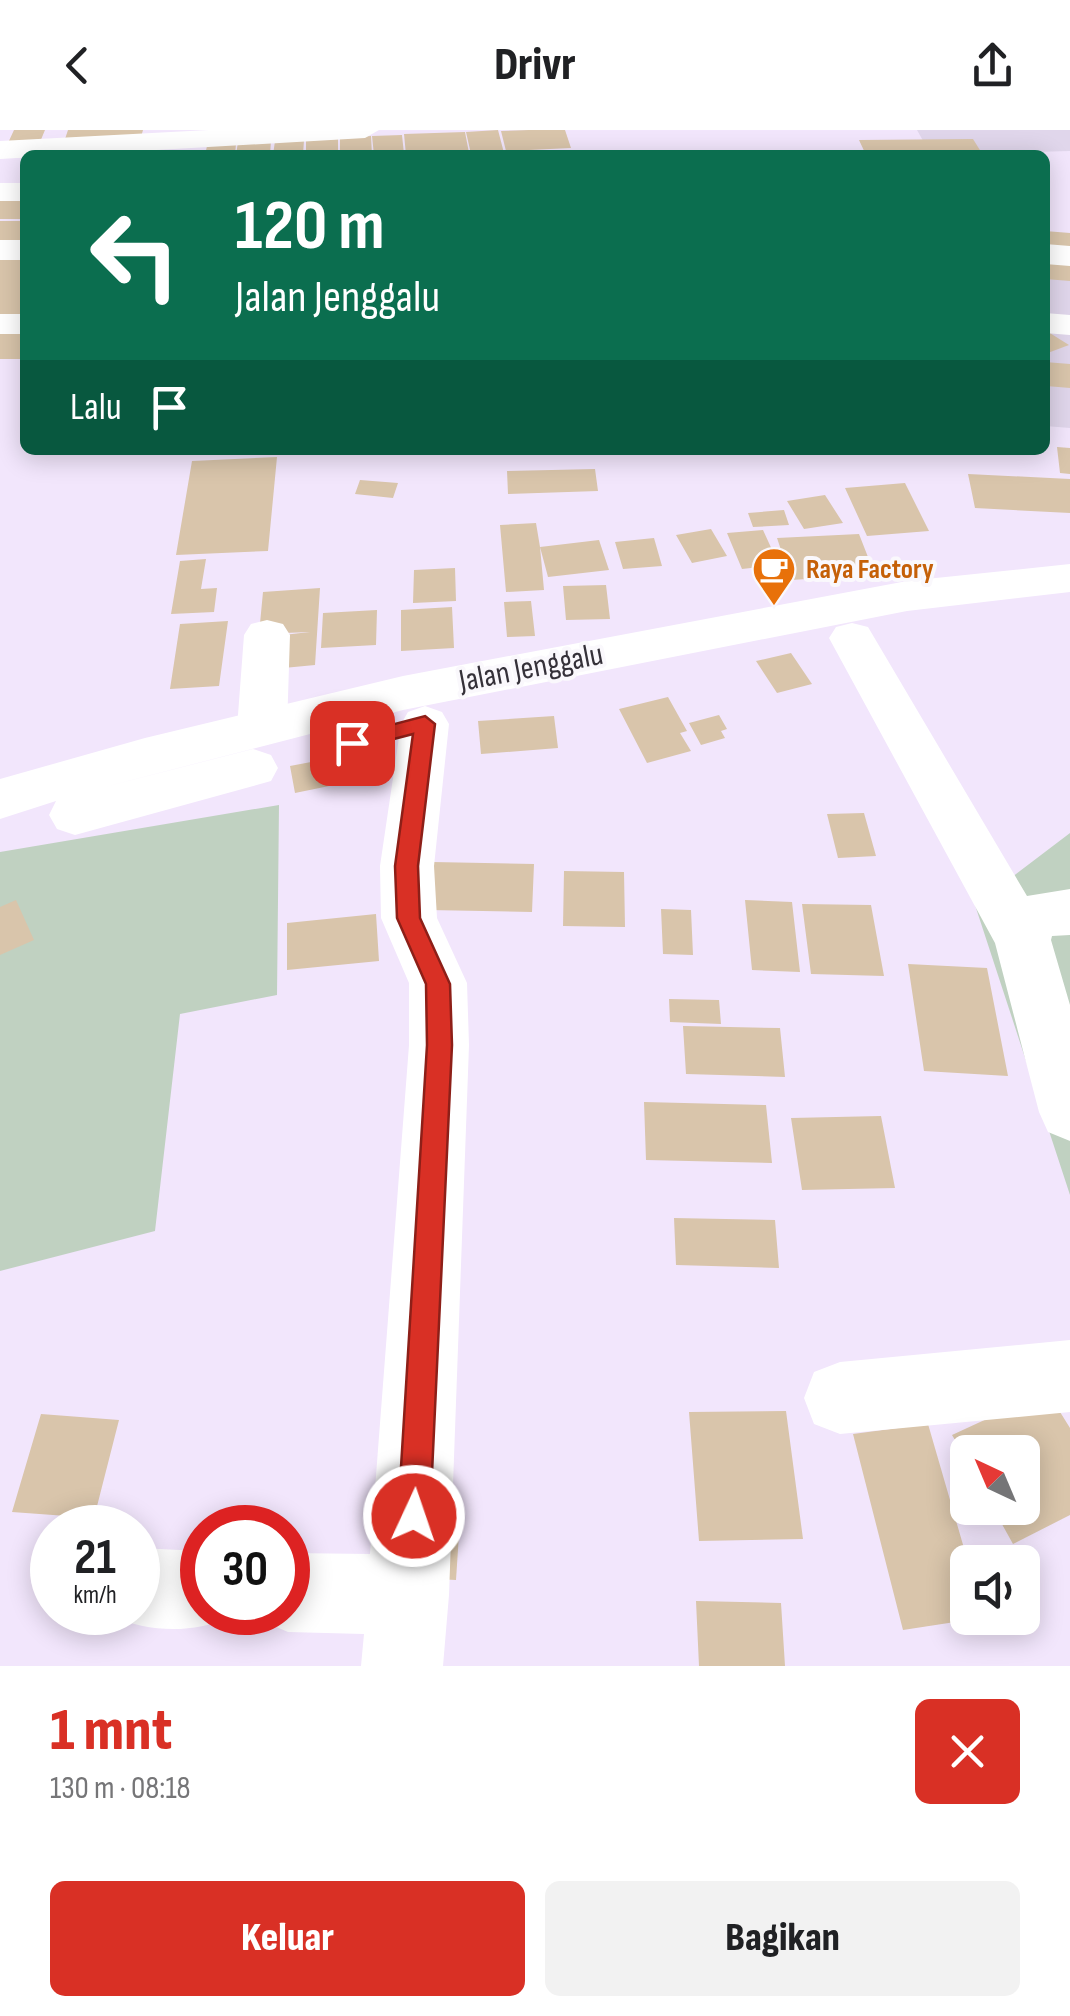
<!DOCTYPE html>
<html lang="id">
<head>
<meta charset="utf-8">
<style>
  :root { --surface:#fff; --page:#f2f2f2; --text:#202124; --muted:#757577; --accent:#d93025 }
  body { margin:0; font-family:"Sofia Sans Condensed",sans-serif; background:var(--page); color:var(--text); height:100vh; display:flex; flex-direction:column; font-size:38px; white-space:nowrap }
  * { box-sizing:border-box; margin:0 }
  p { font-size:32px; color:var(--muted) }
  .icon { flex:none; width:55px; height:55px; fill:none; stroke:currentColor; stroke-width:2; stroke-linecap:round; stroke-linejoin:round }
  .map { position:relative; height:1536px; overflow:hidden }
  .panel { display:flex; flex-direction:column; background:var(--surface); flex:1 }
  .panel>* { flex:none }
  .top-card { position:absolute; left:20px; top:20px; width:1030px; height:305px; border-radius:15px; box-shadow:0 5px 25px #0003; background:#0b6e4f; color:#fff; overflow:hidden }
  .needle { width:65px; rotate:316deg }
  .tools { position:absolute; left:950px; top:1305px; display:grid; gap:20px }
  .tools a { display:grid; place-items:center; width:90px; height:90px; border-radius:15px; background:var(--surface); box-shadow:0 5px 25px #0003; font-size:50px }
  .speed { position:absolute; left:30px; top:1375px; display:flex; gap:20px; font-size:50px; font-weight:700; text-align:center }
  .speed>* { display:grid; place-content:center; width:130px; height:130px; border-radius:50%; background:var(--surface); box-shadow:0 5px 25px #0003; line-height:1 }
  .speed small { font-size:25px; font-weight:400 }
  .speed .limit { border:15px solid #d22; background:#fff; color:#111 }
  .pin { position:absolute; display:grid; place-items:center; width:85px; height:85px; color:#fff; margin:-42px; border-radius:20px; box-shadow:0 5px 15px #0006 }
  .me { position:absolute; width:110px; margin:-55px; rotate:3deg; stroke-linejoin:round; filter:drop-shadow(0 0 8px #0008) }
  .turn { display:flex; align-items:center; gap:35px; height:210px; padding:0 50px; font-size:45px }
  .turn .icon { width:130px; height:130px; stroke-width:2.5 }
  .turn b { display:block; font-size:70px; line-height:85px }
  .then { display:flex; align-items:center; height:95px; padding:0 50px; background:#0003; gap:20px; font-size:38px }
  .round { display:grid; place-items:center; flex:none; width:105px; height:105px; border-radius:15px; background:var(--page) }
  .head { display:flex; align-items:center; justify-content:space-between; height:170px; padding:0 50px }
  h1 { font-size:60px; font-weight:800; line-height:75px; color:var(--accent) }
  .primary-button { display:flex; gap:20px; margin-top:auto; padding:20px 50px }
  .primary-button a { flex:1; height:115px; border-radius:15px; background:var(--accent); color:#fff; font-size:40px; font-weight:800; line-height:115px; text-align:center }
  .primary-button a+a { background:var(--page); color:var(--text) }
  header { display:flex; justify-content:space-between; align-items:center; height:130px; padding:0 50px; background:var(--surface); font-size:45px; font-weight:800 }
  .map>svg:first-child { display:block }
  .education { fill:#e0d6eb }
  .green { fill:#c0d1c1 }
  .building { fill:#d9c5ab }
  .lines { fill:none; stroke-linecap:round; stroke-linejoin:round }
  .minor { fill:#fff; fill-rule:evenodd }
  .major { fill:#fff; fill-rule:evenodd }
  .route { fill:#d93025; stroke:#8d1f18; stroke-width:2.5 }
  .labels { text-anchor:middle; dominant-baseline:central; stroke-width:8; stroke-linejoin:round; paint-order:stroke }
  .far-food-label { font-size:28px; font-weight:bold; fill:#c56008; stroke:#faf8fc; text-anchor:start }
  .street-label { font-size:32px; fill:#353139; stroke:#faf8fc }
</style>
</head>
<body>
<header><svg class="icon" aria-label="back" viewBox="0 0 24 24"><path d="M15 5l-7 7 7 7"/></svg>Drivr<svg class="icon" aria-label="share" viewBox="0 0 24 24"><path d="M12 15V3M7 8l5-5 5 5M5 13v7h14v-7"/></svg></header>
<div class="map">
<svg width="1070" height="1536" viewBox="0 0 1070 1536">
  <rect width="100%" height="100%" fill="#f2e6fc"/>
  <path class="education" d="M917,0H1070V21L931,25Z
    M1045,104L1070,106V298L1045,296Z"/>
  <path class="green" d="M279,675L277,865L180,884L155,1101L0,1141V722Z
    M1070,703V1065L975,775Z"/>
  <path class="building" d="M14,0H45L40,12L8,13Z
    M68,0H143L141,7L65,9Z
    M498,0L504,23L471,24L466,2Z
    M529,0H565L571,18L506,21L501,1Z
    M465,2L469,23L406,25L404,4Z
    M402,5L404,24L374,25L372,6Z
    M371,6L372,25H340V8Z
    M338,9V25H306V10Z
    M973,9L983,25H866L859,10Z
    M304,10L303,25H273L275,11Z
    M271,11L270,25H236L238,12Z
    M236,14L235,25H205L207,16Z
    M0,68H25V89H0Z
    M0,91H25V114L0,113Z
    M1045,101L1070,103V122L1045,120Z
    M1045,126L1070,128V151L1045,149Z
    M0,129H25V184H0Z
    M0,197H25V229H0Z
    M1045,200L1069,215L1045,224Z
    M1045,232L1070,234V258L1046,256Z
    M1057,317L1070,318V344L1060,343Z
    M277,327L268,421L176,425L192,331Z
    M595,339L598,361L508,364L507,341Z
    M968,344L1070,349V383L975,378Z
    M360,350L398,353L393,368L355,364Z
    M905,353L929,401L867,406L845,358Z
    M825,365L843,393L804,399L787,371Z
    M784,380L789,395L753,397L748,383Z
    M536,393L540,417L599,410L609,440L548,447L540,417L544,460L506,462L500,395Z
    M711,399L727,426L692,433L676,405Z
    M763,400L779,435L742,439L727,403Z
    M859,404L875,445L791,450L777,408Z
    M654,408L662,436L623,439L615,412Z
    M206,429L201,459L217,458L214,482L171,484L180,431Z
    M455,438L456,471L413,473L414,440Z
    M606,455L610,489L566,490L563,456Z
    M320,458L315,535L273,539L274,506L310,502L259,504L263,462Z
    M531,471L535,506L507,507L504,472Z
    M452,477L454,518L401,521V480Z
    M377,480L376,515L321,518L323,483Z
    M228,491L219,556L170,559L180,494Z
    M791,523L812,554L777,563L756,531Z
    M668,567L687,601L680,603L691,621L647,633L619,579Z
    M719,585L727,599L721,601L725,608L701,615L689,593Z
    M554,586L558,618L481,624L478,591Z
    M332,628L339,654L295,663L290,636Z
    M864,683L876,726L838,728L827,684Z
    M433,732L534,734L532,782L428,780Z
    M564,741L624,742L625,797L563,796Z
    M16,770L34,810L0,825V777Z
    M745,770L792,772L800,842L752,840Z
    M802,774L871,775L884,846L811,844Z
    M661,779L691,780L693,825L663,824Z
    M376,784L379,831L287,840V793Z
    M908,834L987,838L1008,946L924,941Z
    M669,869L719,870L721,894L670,892Z
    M683,896L780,898L785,947L686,944Z
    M644,972L766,975L772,1033L646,1030Z
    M881,986L895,1058L802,1060L791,988Z
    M674,1088L775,1090L779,1138L676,1135Z
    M1047,1261L1070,1298V1385L1013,1414L993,1378H1022V1322H968V1332L952,1305Z
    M786,1281L803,1409L699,1411L689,1282Z
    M41,1284L119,1290L94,1388L12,1382Z
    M928,1294L968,1432V1490L903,1500L853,1304Z
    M422,1388L460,1389L456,1450L416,1448Z
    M696,1471L781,1473L785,1536H699Z"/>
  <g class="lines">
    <path class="minor" d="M209,0H379L365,8L0,29V11Z
      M0,53H25V71H0Z
      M0,110H25V130H0Z
      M1045,114L1070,116V136L1045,134Z
      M1045,183L1070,185V205L1045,203Z
      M0,184H25V204H0Z
      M267,490L283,494L290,505L287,598L279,611L262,616L245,611L237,598L244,505L251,494Z
      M852,493L868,497L1027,766L1070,759V805L1052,806L1051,810L1070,875V1011L1048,1002L1039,982L995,813L829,508L836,497Z
      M425,576L442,582L449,594L434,736L437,788L467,853L469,915L449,1465L443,1536H361L364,1504L288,1502L260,1490L257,1482H288V1423L370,1424L409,915V853L381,788L380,736L401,594L408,582Z
      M1070,1210V1282L840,1304L814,1294L804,1268L814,1242L840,1232Z
      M138,1418L202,1421V1482H232L230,1488C190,1504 149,1502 110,1486L109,1482H138Z"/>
    <path class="major" d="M1070,434V462L907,481L403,580L89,661L253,619L271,625L278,638L271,651L75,705L57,699L49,685L56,671L0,689V649L145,608L403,546L907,451Z"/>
  </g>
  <path class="route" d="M425,586L435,594L418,736L420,788L450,854L452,915L430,1386L425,1397L414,1402L403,1397L398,1386L427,915L426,854L397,788L395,736L413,604L352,620L341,613L345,607Z"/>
  <defs>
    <g id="cafe-pin" transform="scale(2.25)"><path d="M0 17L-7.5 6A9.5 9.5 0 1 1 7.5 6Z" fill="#e8710a" stroke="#faf8fc"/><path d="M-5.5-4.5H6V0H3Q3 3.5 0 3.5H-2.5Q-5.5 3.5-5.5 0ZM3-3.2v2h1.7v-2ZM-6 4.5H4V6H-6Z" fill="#fff"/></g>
  </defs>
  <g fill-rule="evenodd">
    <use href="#cafe-pin" x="774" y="439"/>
  </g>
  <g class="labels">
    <g class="far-food-label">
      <text x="806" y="439">Raya Factory</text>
    </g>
    <g class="street-label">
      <text transform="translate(531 538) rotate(-11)">Jalan Jenggalu</text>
    </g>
  </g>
</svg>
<div class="tools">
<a><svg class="needle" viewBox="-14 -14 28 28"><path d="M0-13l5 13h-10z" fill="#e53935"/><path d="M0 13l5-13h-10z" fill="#757577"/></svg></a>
<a><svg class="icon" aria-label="sound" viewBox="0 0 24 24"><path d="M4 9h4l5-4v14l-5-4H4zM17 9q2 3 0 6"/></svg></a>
</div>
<div class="speed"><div>21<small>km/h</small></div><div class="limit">30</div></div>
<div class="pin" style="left:352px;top:613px;background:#d93025"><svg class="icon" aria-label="arrive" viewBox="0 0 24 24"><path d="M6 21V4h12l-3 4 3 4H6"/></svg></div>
<svg class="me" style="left:414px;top:1386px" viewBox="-20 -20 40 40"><circle r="17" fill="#d93025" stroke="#fff" stroke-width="3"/><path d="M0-11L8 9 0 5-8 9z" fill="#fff"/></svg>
<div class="top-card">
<div class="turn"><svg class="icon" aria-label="left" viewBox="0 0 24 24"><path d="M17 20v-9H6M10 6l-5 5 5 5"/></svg><div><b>120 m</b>Jalan Jenggalu</div></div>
<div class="then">Lalu<svg class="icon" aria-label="arrive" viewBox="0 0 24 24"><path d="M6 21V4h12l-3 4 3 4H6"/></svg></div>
</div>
</div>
<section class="panel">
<div class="head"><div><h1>1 mnt</h1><p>130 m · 08:18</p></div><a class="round" style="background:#d93025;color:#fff"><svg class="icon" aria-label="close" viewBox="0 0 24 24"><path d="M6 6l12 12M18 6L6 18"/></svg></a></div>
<div class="primary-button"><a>Keluar</a><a>Bagikan</a></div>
</section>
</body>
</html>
